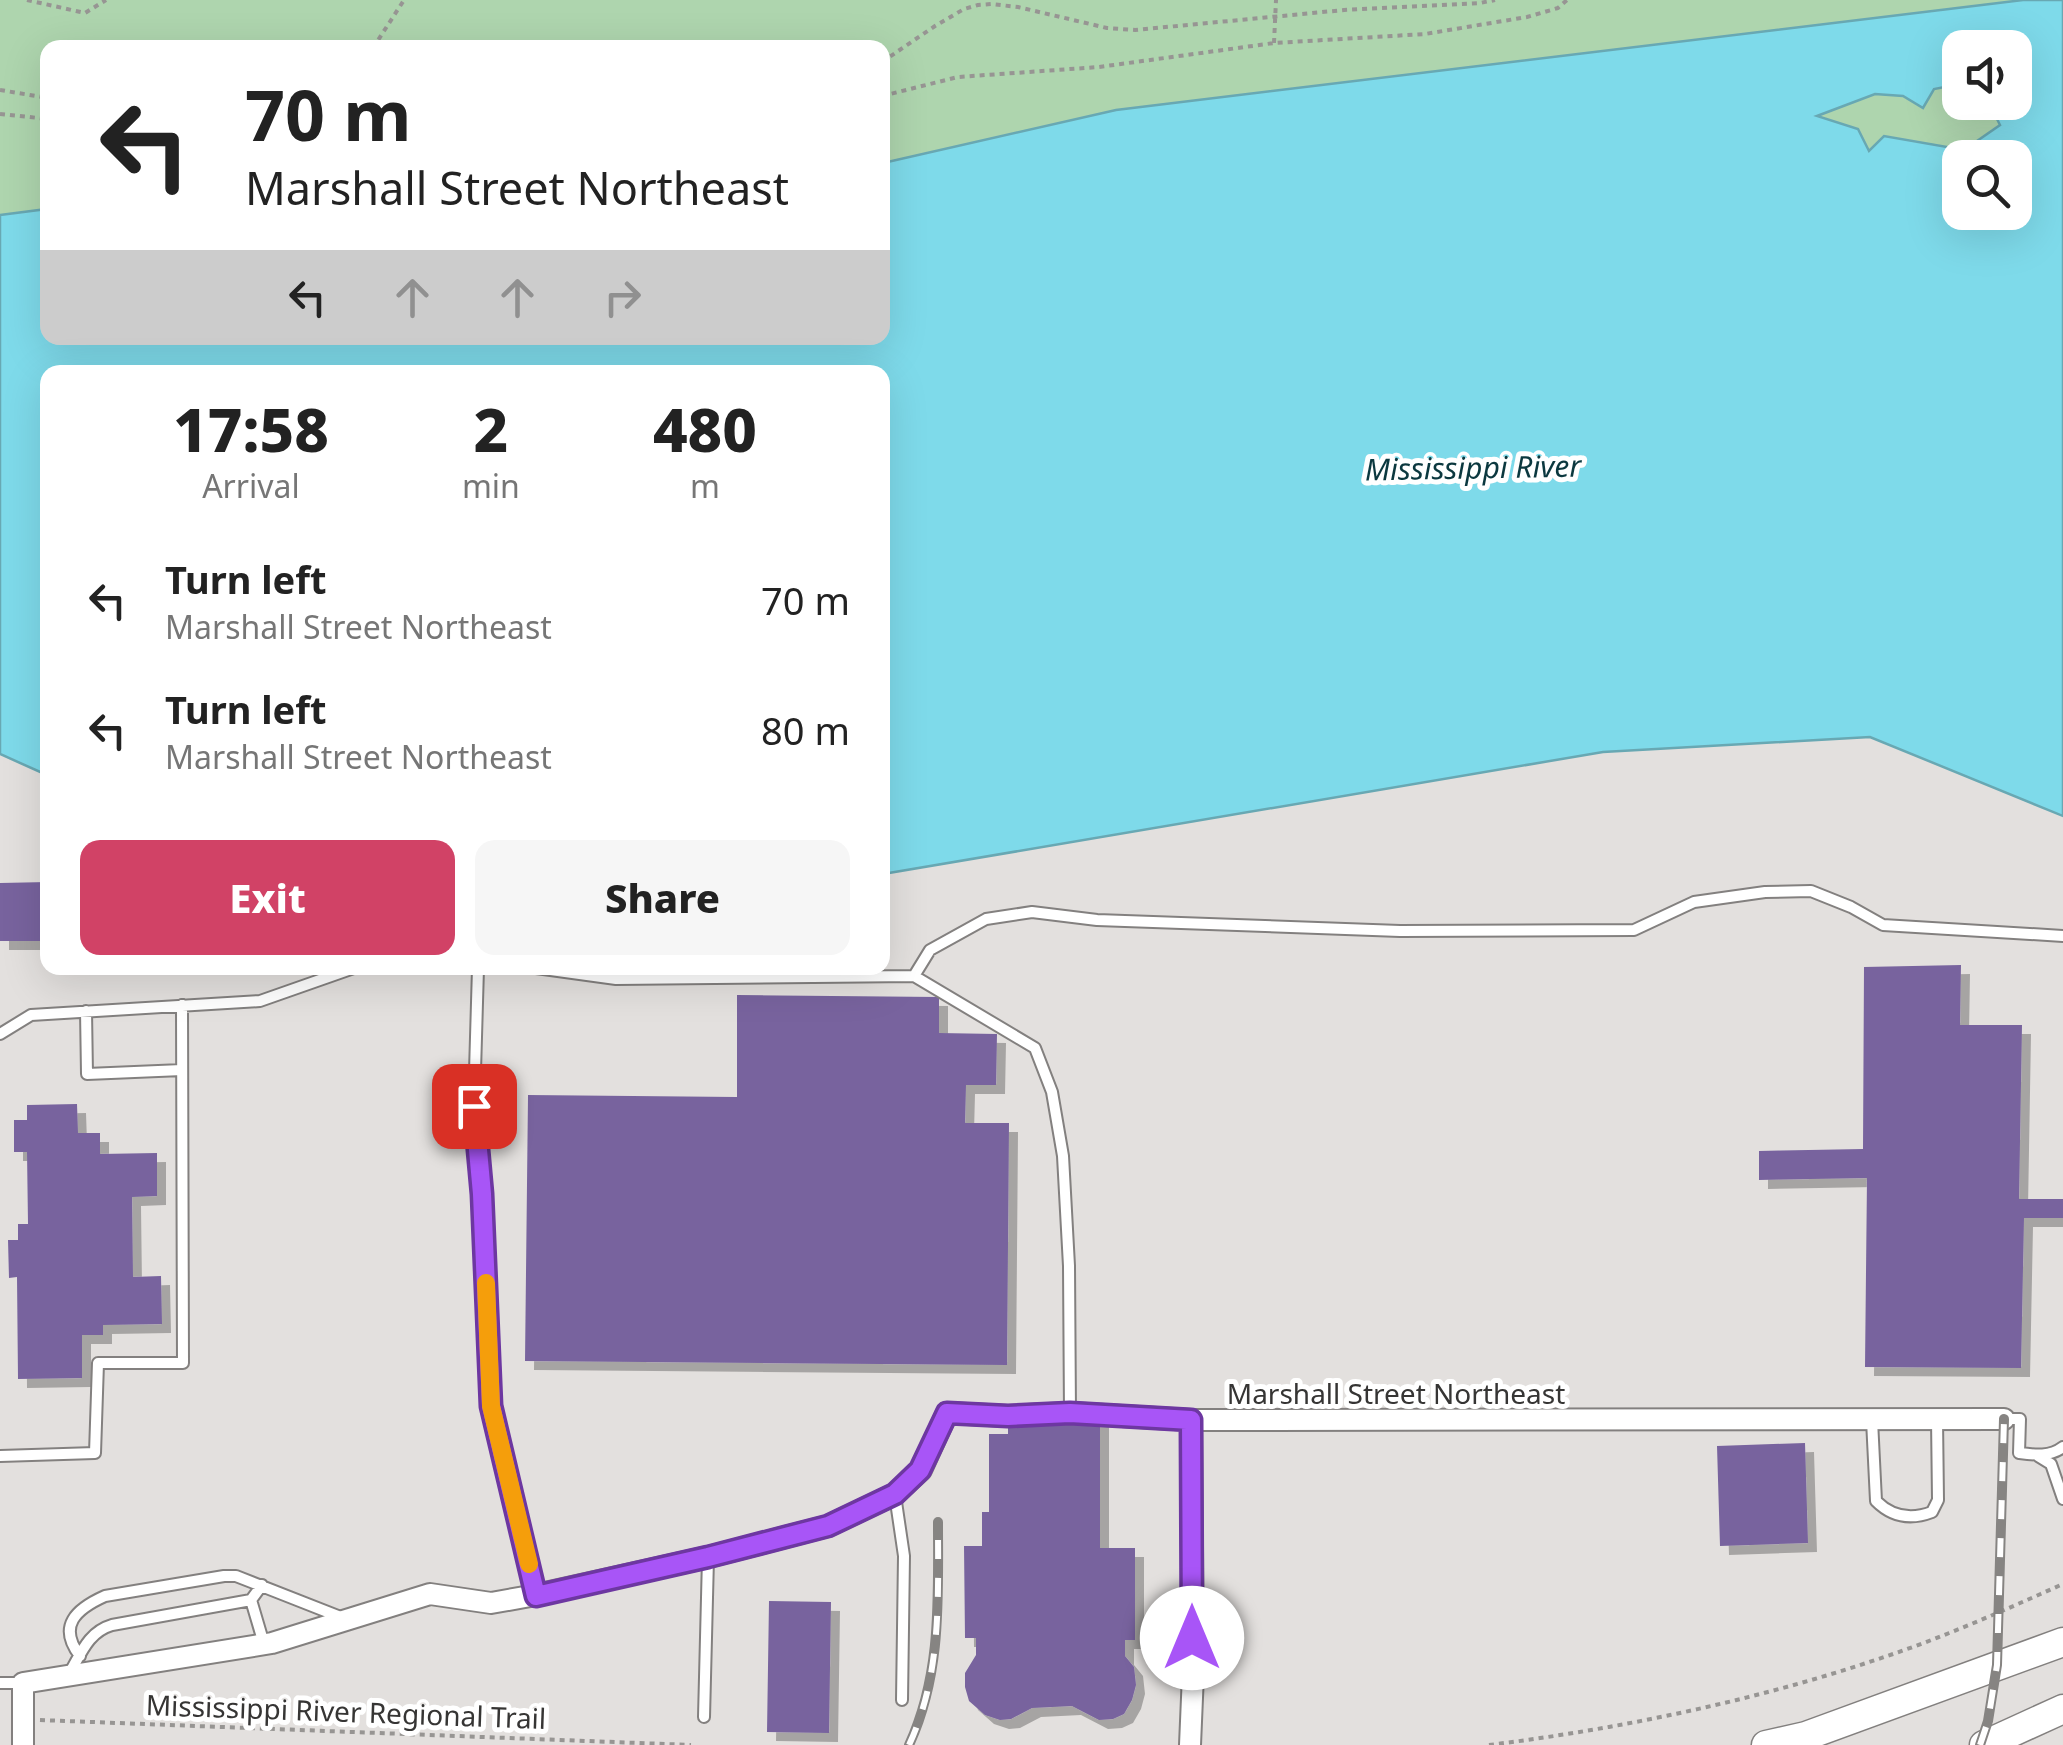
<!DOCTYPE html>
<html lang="en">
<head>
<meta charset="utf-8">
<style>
  :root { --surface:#fff; --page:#f6f6f6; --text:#222; --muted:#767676; --accent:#d14266 }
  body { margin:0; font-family:"Noto Sans",sans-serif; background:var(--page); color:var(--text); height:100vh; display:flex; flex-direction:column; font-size:38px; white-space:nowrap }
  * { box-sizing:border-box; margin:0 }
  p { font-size:32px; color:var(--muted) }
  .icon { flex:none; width:55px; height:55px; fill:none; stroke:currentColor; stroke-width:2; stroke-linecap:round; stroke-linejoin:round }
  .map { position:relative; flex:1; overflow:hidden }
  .sheet { position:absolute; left:40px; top:365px; width:850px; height:610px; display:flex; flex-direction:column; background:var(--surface); border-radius:20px; box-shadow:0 10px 40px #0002 }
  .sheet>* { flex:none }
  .guide { position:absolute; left:40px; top:40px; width:850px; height:305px; border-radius:20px; box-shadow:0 10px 40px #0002; background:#fff; color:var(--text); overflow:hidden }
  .controls { position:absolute; left:1942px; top:30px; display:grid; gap:20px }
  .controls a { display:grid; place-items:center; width:90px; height:90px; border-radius:20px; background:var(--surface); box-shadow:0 10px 40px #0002; font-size:50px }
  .pin { position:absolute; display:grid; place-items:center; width:85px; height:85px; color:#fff; margin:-42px; border-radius:20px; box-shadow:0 5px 15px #0006 }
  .me { position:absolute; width:110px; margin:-55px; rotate:0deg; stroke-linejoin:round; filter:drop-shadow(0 0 8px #0008) }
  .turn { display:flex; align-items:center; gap:35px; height:210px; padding:0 40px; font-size:45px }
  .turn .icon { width:130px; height:130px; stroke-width:2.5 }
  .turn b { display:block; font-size:70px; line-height:85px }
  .lanes { display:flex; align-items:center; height:95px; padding:0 40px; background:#0003; justify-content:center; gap:50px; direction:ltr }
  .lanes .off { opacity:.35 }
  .eta { display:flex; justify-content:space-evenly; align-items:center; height:170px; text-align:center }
  .eta b { font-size:60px; font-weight:800; line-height:70px }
  .button { display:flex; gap:20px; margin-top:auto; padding:20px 40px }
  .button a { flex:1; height:115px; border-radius:20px; background:var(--accent); color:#fff; font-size:40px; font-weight:800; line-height:115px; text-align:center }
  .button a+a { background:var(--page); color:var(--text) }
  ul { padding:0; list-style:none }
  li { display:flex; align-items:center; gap:30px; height:130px; padding:0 40px }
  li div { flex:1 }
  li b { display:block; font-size:38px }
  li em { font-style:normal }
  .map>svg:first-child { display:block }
  .green { fill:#aed5ae }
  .water { fill:#7edaea; stroke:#68a8b3; stroke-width:2.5; fill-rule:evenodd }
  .building { fill:#78649e; filter:url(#shadow) }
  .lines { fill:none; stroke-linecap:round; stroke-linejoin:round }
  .lane-casing { stroke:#83807f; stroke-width:14 }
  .street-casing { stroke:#83807f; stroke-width:24 }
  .secondary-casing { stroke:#83807f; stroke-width:31 }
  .path { stroke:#979593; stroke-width:4; stroke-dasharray:5 5; stroke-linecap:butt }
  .lane { stroke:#fff; stroke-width:10 }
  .street { stroke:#fff; stroke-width:20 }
  .secondary { stroke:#fff; stroke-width:28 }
  .rail-casing { stroke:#868482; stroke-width:10 }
  .rail { stroke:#fff; stroke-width:6; stroke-dasharray:19; stroke-linecap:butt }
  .route-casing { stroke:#6d37a1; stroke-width:25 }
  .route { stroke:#a855f7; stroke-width:18 }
  .slow { stroke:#f59e0b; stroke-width:18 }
  .labels { text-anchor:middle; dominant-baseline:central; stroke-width:10; stroke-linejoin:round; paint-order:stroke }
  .street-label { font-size:28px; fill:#363534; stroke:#fff }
  .water-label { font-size:30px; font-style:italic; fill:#0b383f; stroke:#fff }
</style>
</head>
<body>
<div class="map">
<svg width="2063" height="1745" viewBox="0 0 2063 1745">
  <defs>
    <filter id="shadow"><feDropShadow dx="9" dy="9" stdDeviation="0" flood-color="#0004"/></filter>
  </defs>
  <rect width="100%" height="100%" fill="#e3e0de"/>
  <path class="green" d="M0,0H2023L1116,110L883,163L882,48H48L47,209L0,215Z
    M1960,84V102C1988,103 1987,98 2000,125L1964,150L1884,136L1869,152L1815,116L1875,94L1903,96Z"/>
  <path class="water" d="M2023,0H2063V816L1870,737L1603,752L883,874L882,372H48L47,775L0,754V215L47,209L48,338H882L883,163L1116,110ZM1960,48H2015V102L1987,103L1990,105L2000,125L1964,150L1884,136L1869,151L1858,129L1817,116L1875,94L1903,96L1923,108L1934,89L1960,84ZM1960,158H2015V212H1960Z"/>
  <path class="building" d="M48,882V941H0V883Z
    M1961,965L1960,1025H2022L2019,1199H2063V1218H2024L2021,1368L1865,1367L1867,1178L1759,1180V1151L1863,1149L1864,967Z
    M737,995L939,997V1033L997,1034L996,1085H966L965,1123H1009L1007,1365L525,1361L528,1095L737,1097Z
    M77,1104L78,1133H100V1154L157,1153V1196L132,1197L133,1277L161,1276L162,1324L103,1325V1335H82V1378L18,1379L17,1277L9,1278L8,1240H18V1224H28L27,1152H14V1120H27V1105Z
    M1008,1416H1100V1548H1135V1640H1125V1656L1134,1667L1136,1685L1132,1700L1124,1714L1113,1719L1099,1720L1072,1706L1032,1708L1011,1719L1000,1720L985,1715L969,1701L965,1687V1673L976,1655V1638H965L964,1546H982V1512H989V1434H1008Z
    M1805,1443L1808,1543L1720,1546L1717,1446Z
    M769,1601L831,1602L829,1733L767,1732Z"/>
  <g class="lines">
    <g class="lane-casing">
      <path id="lane" d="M478,968L474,1106L482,1194L491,1406L536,1595
        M536,968L616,979L914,976L1035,1048L1052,1092L1063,1156L1069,1266L1070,1413
        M914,976L930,950L986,919L1032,912L1097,920L1400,931L1634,930L1694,902L1765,892L1811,891L1851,907L1883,925L2063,936
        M86,1011L87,1074L182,1070
        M0,1034L31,1015L260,1001L354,968H363
        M2005,1419H2020L2019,1453C2035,1455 2050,1457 2063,1447
        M1872,1420L1876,1501C1892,1517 1911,1520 1932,1512L1938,1500L1937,1419
        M0,1456L95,1453L98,1363H183L182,1005
        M2038,1456L2051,1464L2063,1499
        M895,1495L904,1556L902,1700
        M251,1600L264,1644
        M80,1656C57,1626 76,1609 105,1596L224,1576H236L343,1618
        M69,1674C81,1654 88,1632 112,1625L251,1600L262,1585
        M0,1683H22
        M704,1717L708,1558"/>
    </g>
    <g class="street-casing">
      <path id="street" d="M23,1745V1683L272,1643L430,1594L491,1603L536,1595L708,1557L828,1526L895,1494L921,1470L947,1413L1008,1416L1070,1413L1191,1420L2004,1419
        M1190,1745L1193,1674L1191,1420"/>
    </g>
    <g class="secondary-casing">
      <path id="secondary" d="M1766,1745L1806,1736L2063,1642
        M1984,1745L2063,1709"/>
    </g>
    <path class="path" d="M27,0L85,13L106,0
      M1274,43L1276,0
      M373,48L404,0
      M882,62L935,26L964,9L978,5L991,4L1018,7L1107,28L1135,30L1344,10L1480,3L1495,0
      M0,90L48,98
      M882,96L958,77L1099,67L1274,43L1425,34L1527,17L1558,8L1567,0
      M0,114L48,119
      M40,1720L691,1745
      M1489,1745C1626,1728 1763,1699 1893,1654C1951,1634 2007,1609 2063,1584"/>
    <use href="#lane" class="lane"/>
    <use href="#street" class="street"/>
    <use href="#secondary" class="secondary"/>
    <g class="rail-casing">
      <path id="rail" d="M909,1745C942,1674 938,1598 938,1522
        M1980,1745L1988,1721L1997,1665L2004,1419"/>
    </g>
    <use href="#rail" class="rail"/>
  </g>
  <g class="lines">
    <g class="route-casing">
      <path id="route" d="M474,1106L482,1194L491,1406L536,1596L708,1557L828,1526L895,1494L920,1470L947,1413L1008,1416L1070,1413L1191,1420L1192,1638"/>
    </g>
    <use href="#route" class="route"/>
    <path class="slow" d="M486,1283L491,1406L529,1564"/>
  </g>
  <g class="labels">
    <g class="street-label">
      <text x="1396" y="1393">Marshall Street Northeast</text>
      <text transform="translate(346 1711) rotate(2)">Mississippi River Regional Trail</text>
    </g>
    <g class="water-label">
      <text transform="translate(1473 467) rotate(-1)">Mississippi River</text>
    </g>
  </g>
</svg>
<div class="controls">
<a><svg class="icon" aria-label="sound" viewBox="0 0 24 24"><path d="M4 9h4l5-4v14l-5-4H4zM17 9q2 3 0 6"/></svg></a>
<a><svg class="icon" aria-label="search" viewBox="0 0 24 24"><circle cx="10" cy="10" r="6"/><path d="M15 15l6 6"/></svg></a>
</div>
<div class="pin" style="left:474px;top:1106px;background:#d93025"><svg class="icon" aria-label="arrive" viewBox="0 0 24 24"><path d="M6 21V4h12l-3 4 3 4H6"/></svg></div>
<svg class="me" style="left:1192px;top:1638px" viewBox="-20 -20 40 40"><circle r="19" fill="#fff"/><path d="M0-13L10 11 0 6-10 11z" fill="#a855f7"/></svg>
<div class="guide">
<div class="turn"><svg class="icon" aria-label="left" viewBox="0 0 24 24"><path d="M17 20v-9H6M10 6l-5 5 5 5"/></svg><div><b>70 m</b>Marshall Street Northeast</div></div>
<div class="lanes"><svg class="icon" aria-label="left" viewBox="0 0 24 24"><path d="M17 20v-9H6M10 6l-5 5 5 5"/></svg><svg class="icon off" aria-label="ahead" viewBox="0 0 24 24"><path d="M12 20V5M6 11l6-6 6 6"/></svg><svg class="icon off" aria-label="ahead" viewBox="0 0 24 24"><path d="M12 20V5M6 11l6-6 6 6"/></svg><svg class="icon off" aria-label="right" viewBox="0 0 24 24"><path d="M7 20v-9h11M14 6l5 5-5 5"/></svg></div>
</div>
<section class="sheet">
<div class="eta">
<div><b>17:58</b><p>Arrival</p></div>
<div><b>2</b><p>min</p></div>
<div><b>480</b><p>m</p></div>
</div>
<ul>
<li><svg class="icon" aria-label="left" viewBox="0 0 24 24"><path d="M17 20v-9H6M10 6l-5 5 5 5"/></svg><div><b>Turn left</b><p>Marshall Street Northeast</p></div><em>70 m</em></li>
<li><svg class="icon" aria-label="left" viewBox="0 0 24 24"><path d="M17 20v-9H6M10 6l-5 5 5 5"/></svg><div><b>Turn left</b><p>Marshall Street Northeast</p></div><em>80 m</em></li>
</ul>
<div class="button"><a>Exit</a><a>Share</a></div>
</section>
</div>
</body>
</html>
